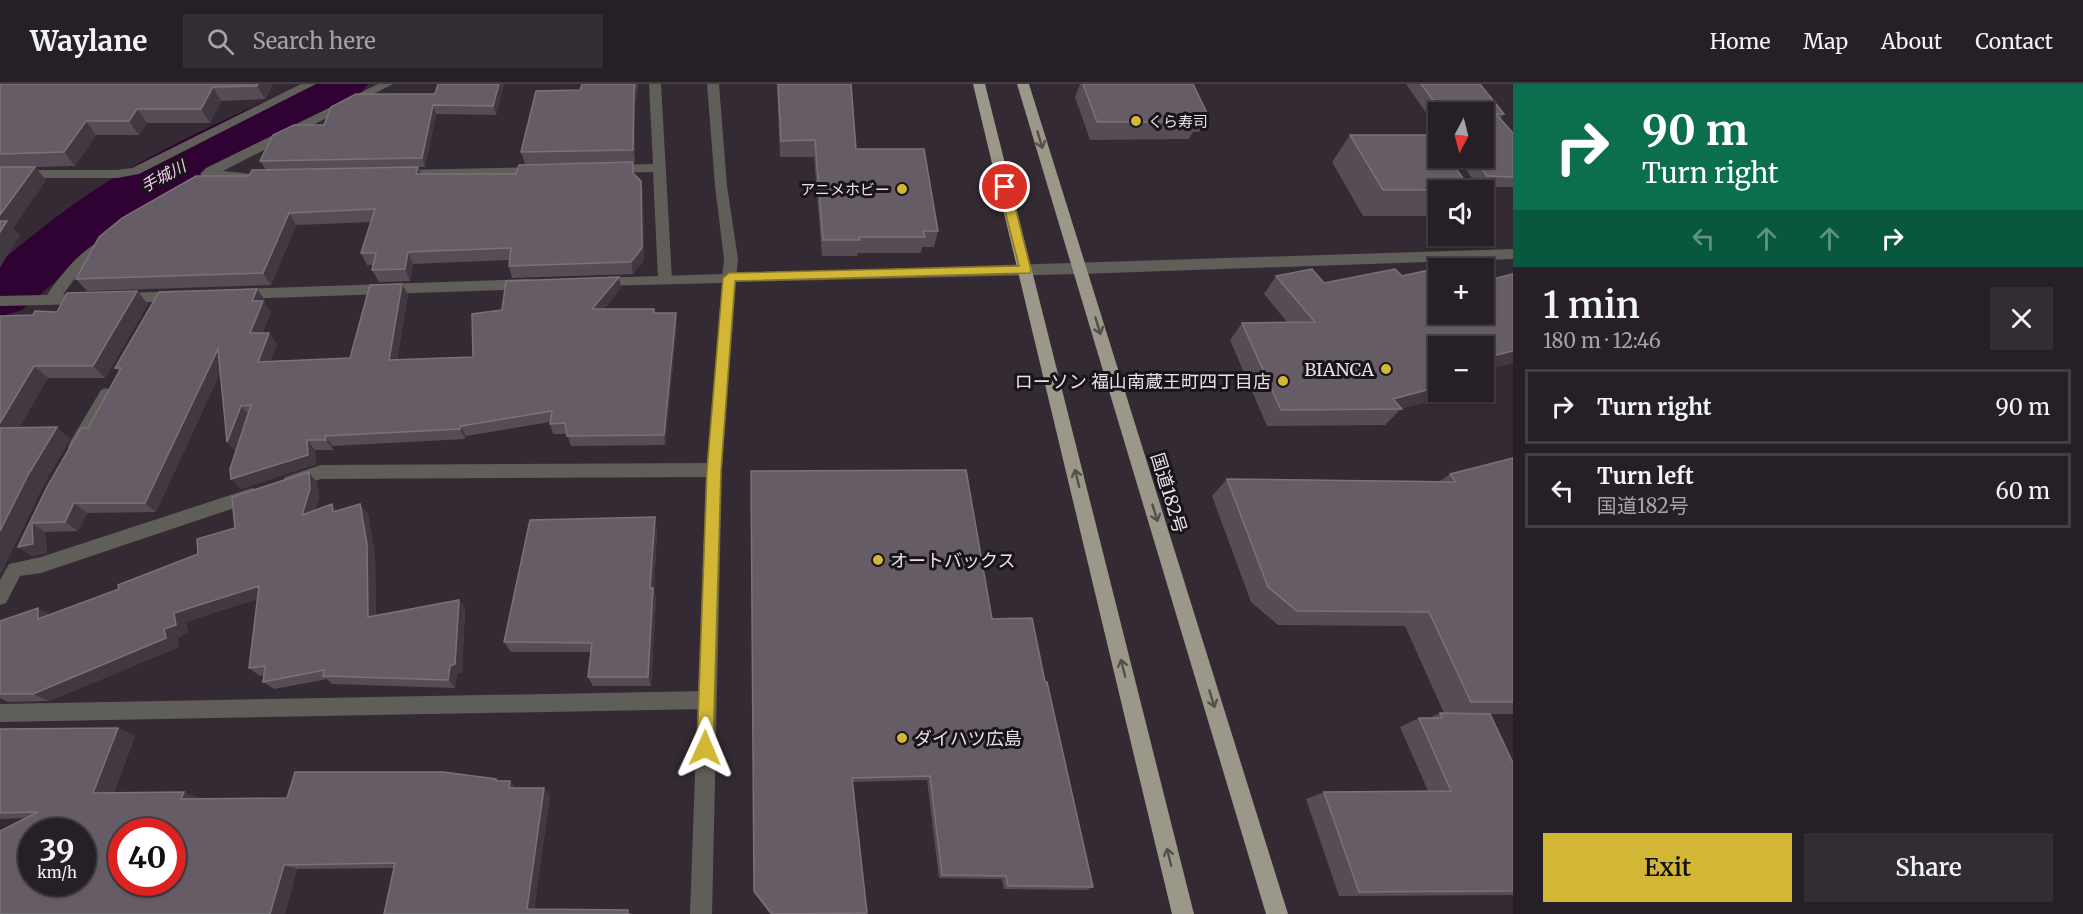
<!DOCTYPE html>
<html lang="en">
<head>
<meta charset="utf-8">
<style>
  :root { --surface:#262026; --page:#322d32; --text:#f1f3f6; --muted:#a4a3a7; --line:#423e43; --accent:#d2b736 }
  body { margin:0; font-family:Merriweather,"Noto Sans JP",serif; background:var(--page); color:var(--text); height:100vh; display:flex; flex-direction:column; font-size:22px; white-space:nowrap }
  * { box-sizing:border-box; margin:0 }
  p { font-size:20px; color:var(--muted) }
  .icon { flex:none; width:33px; height:33px; fill:none; stroke:currentColor; stroke-width:2; stroke-linecap:round; stroke-linejoin:round }
  .map { position:relative; flex:1; overflow:hidden }
  .panel { display:flex; flex-direction:column; background:var(--surface); width:570px }
  .panel>* { flex:none }
  .top-card { background:#0b6e4f; color:#fff; overflow:hidden }
  .needle { width:39px; rotate:187deg }
  .buttons { position:absolute; left:1428px; top:18px; display:grid; gap:12px }
  .buttons a { display:grid; place-items:center; width:66px; height:66px; border-radius:0px; background:var(--surface); box-shadow:0 2px 4px #0004,0 0 0 2px var(--line); font-size:30px }
  .speed { position:absolute; left:18px; top:734px; display:flex; gap:12px; font-size:30px; font-weight:700; text-align:center }
  .speed>* { display:grid; place-content:center; width:78px; height:78px; border-radius:50%; background:var(--surface); box-shadow:0 2px 4px #0004,0 0 0 2px var(--line); line-height:1 }
  .speed small { font-size:15px; font-weight:400 }
  .speed .limit { border:9px solid #d22; background:#fff; color:#111 }
  .pin { position:absolute; display:grid; place-items:center; width:51px; height:51px; color:#fff; margin:-26px; border:3px solid #fff; border-radius:50%; box-shadow:0 2px 6px #0007 }
  .me { position:absolute; width:66px; margin:-33px; rotate:1deg; stroke-linejoin:round; filter:drop-shadow(0 0 4px #0008) }
  .turn { display:flex; align-items:center; gap:21px; height:126px; padding:0 30px; font-size:27px }
  .turn .icon { width:78px; height:78px; stroke-width:2.5 }
  .turn b { display:block; font-size:42px; line-height:51px }
  .lanes { display:flex; align-items:center; height:57px; padding:0 30px; background:#0003; justify-content:center; gap:30px; direction:ltr }
  .lanes .off { opacity:.35 }
  .round { display:grid; place-items:center; flex:none; width:63px; height:63px; border-radius:0px; background:var(--page) }
  .head { display:flex; align-items:center; justify-content:space-between; height:102px; padding:0 30px }
  h1 { font-size:36px; font-weight:600; line-height:45px }
  .cta { display:flex; gap:12px; margin-top:auto; padding:12px 30px }
  .cta a { flex:1; height:69px; border-radius:0px; background:var(--accent); color:#111; font-size:24px; font-weight:600; line-height:69px; text-align:center }
  .cta a+a { background:var(--page); color:var(--text) }
  ul { padding:0; list-style:none }
  li { display:flex; align-items:center; gap:18px; height:75px; margin:0 12px 9px; padding:0 18px; border:3px solid var(--line); border-radius:0px }
  li div { flex:1 }
  li b { display:block; font-size:22px }
  li em { font-style:normal }
  header { display:flex; align-items:center; gap:36px; box-sizing:border-box; height:84px; padding:0 30px; background:var(--surface); border-bottom:2px solid var(--line) }
  header strong { font-size:28px }
  nav { display:flex; gap:33px; margin-inline-start:auto; font-size:21px }
  .search { width:420px; height:54px; background:var(--page); display:flex; align-items:center; gap:15px; box-sizing:border-box; padding:0 21px; border-radius:0px; color:var(--muted); font-size:22px }
  main { display:flex; flex:1; min-height:0 }
  .map>svg:first-child { display:block }
  .lines { fill:none; stroke-linecap:round; stroke-linejoin:round }
  .river { fill:#300233; fill-rule:evenodd }
  .minor { fill:#605e58; fill-rule:evenodd }
  .tertiary { fill:#605e58; fill-rule:evenodd }
  .trunk { fill:#9b988a; fill-rule:evenodd }
  .wall { fill:#564c56 }
  .shaded-wall { fill:#413841 }
  .building { fill:#665c66; stroke:#7a717a; stroke-width:1.5; fill-rule:evenodd }
  .oneway { stroke:#534f4b }
  .route { fill:#d2b736; stroke:#887723; stroke-width:1.5 }
  .poi-dot { fill:#d2b736; stroke:#181418; stroke-width:2 }
  .labels { text-anchor:middle; dominant-baseline:central; stroke-width:6; stroke-linejoin:round; paint-order:stroke }
  .far-poi-label { font-size:15px; fill:#e8e2e8; stroke:#181418; text-anchor:start }
  .far-water-label { font-size:16px; font-style:italic; fill:#f9c4fa; stroke:#181418 }
  .poi-label { font-size:18px; fill:#e8e2e8; stroke:#181418; text-anchor:end }
  .street-label { font-size:18px; fill:#e8e2e8; stroke:#181418 }
</style>
</head>
<body>
<header>
<strong>Waylane</strong>
<div class="search"><svg class="icon" aria-label="search" viewBox="0 0 24 24"><circle cx="10" cy="10" r="6"/><path d="M15 15l6 6"/></svg>Search here</div>
<nav><a>Home</a><a>Map</a><a>About</a><a>Contact</a></nav>
</header>
<main>
<div class="map">
<svg width="1513" height="830" viewBox="0 0 1513 830">
  <rect width="100%" height="100%" fill="#332a33"/>
  <g class="lines">
    <path class="river" d="M303,0H368L360,10L234,73L159,115L106,154L22,226L0,233V178C39,146 78,114 122,89C180,55 242,28 303,0Z"/>
    <path class="minor" d="M301,0H316L139,90L117,94H0V86H117L132,84Z
      M378,0H393L223,87L252,90L254,93L252,96C236,100 219,90 206,94L200,90L206,84Z
      M649,0H661L672,195L665,200L658,195L653,88L612,89L606,85L612,81L653,80Z
      M707,0H719L727,102L738,175L736,194L729,199L722,194L724,175L715,102Z
      M539,83L545,87L543,90L400,94L394,90L400,86Z
      M104,156L109,158L111,161L109,164L79,189L56,220H46L44,216C55,197 82,163 104,156Z
      M106,304L111,306L114,310L82,368L76,369L70,368L68,363L70,358L101,306Z
      M714,379L720,381L722,386L720,391L714,393L321,395L291,405L285,403L283,398L285,393L321,381Z
      M252,404L258,406L260,411L258,416L41,489L20,492L6,519L0,521V496L9,480L41,473Z
      M706,607L713,609L716,616L713,623L706,625L0,638V620Z"/>
    <path class="tertiary" d="M1513,165V175L1081,190L736,198L722,386L712,830H690L706,386L722,199L599,202L594,200L592,197L594,194Z
      M529,195L536,200L529,205L240,215L233,210L240,205Z
      M178,207L185,212L178,217L123,219L116,214L123,209Z
      M85,210L92,215L85,220L0,222V212Z"/>
    <path class="trunk" d="M973,0H985L1194,830H1172Z
      M1017,0H1029L1288,830H1266Z"/>
  </g>
  <path class="wall" d="M0,0H273L265,15L221,17L210,39H147L139,51H96L75,82L35,83L46,96L13,144L20,151L0,183Z
    M504,0L496,31L436,30L425,83L266,86L260,77L324,41L435,10Z
    M777,0H851L856,65L938,147L934,163H922L921,169H858L857,172H822L814,73H780Z
    M1080,0H1193L1208,31L1199,48H1193L1189,55L1090,56L1075,13Z
    M1406,0H1480L1504,30L1501,34L1513,49V103H1478L1458,74H1484V28H1438V46Z
    M635,21V78L525,80L521,68Z
    M1350,51L1471,106H1438V132H1363L1332,78Z
    M418,83L421,90L635,91L641,97L643,109L644,176L633,190L512,194L509,182L510,176L413,180L410,197L379,198L372,186L374,181H367L361,169L371,138L296,141L271,201L87,207L76,195L249,92Z
    M1513,188V279L1484,286V262L1438,308H1461L1459,310L1402,324L1385,341L1267,342L1230,256L1242,239L1287,238L1264,210L1276,192L1324,199L1438,230L1511,190Z
    M621,204L604,225L655,229L677,240L665,361L571,362L567,350H553L550,340V338L466,352L465,355L333,362V366H315L316,380L241,405L236,367L227,358L220,289L156,428L87,429L78,447L45,448L47,469L32,472L18,463L88,344L119,287L115,284L257,205L265,216L264,218L271,228L262,249H269L277,260L270,277L350,274L408,211L397,276L473,273L502,226Z
    M137,207L148,220L105,294H48L19,344L70,355L43,402L1,489H0V232L33,231L57,228Z
    M1513,374V630H1490L1513,679V812L1512,811L1339,812L1306,715L1324,708L1428,707L1400,643L1419,634H1429L1440,629H1444L1405,542L1278,541L1251,518L1212,412L1227,395L1440,397L1450,390Z
    M751,387L992,535L1045,598L1093,803L1086,806L1004,805L1002,795L939,794L927,696L853,698L867,829L865,830H770L754,809Z
    M317,399L319,415L315,426L338,427L360,420L368,430L375,470L376,532L459,516L465,524L462,588L457,590L455,604L332,600L327,595L274,605L263,598L264,591L260,592L249,584L257,515L186,538L188,549L177,554L179,563L49,617L8,618L0,614V537L50,531L119,505L198,470L235,444Z
    M657,445L654,506L656,515L651,602H593L588,593L591,568H511L504,558Z
    M118,644L135,652L114,708L200,714L199,715L287,714L496,695L499,697H510L516,704L550,711L534,826L632,829V830H384L394,784L297,785L285,830H0L26,734L0,735V645Z"/>
  <path class="shaded-wall" d="M258,0H273L265,15L257,2Z
    M499,0H504L496,31L493,22Z
    M635,0H639L635,21V78L633,66L634,9Z
    M213,3L221,17L210,39L201,25Z
    M433,21L436,30L425,83L422,74Z
    M137,25L147,39L139,51L129,37Z
    M86,37L96,51L75,82L64,68Z
    M35,83L46,96L13,144L20,151L0,183V131Z
    M418,83L422,95L416,90Z
    M641,97L643,109L644,176L633,190L631,178Z
    M289,129L296,141L271,201L263,189Z
    M408,168L413,180L410,197L405,185Z
    M619,193L621,204L595,236L592,225Z
    M402,200L408,211L395,287L389,276Z
    M257,205L265,216L264,218L271,228L258,260L250,249L252,217Z
    M137,207L148,220L105,294L93,282Z
    M676,229L677,240L665,361L664,351Z
    M269,249L277,260L266,289L258,278Z
    M218,265L227,275L156,428L145,419Z
    M1513,267V279L1484,286V274Z
    M34,282L48,294L12,356L0,347V339Z
    M1438,303V308H1461L1459,310L1400,325L1393,315Z
    M241,322L250,332L237,368L227,358Z
    M461,342L466,352L465,355L460,345Z
    M57,343L70,355L43,402L1,489H0V447L28,391Z
    M325,352L333,362V366L326,356Z
    M307,356L315,366L316,380L241,405L231,395Z
    M309,388L317,399L319,415L311,441L302,431Z
    M74,419L87,429L78,447L65,438Z
    M332,420L340,430L333,428Z
    M360,420L368,430L375,470L376,542L368,533Z
    M655,433L657,445L654,506L656,515L651,602L648,593L650,504Z
    M32,439L45,448L47,469L32,472L18,463Z
    M259,502L269,511L186,538L188,549L177,554L179,563L49,617L33,610L164,545L174,529Z
    M459,516L465,524L462,588L457,590L455,604L448,596Z
    M38,524L53,532L38,535Z
    M118,644L135,652L111,715L93,709Z
    M510,697L516,704L515,711L509,704Z
    M544,704L550,711L534,829L527,825Z
    M184,708L200,714L197,721L181,715Z
    M284,781L297,785L285,830H270Z"/>
  <path class="building" d="M0,0H258L257,2L213,3L201,25H137L129,37H86L64,68L0,70Z
    M438,0H499L493,22L433,21L422,74L260,77L273,51L294,41H324L331,23L356,10H435Z
    M582,0H635L634,9L633,66L521,68L536,7L580,6Z
    M778,0H851L856,65H924L938,147H923L925,153H859L860,156H823L815,56L781,57Z
    M1083,0H1193L1208,31H1194L1198,38H1097Z
    M1421,0H1480L1504,30H1496L1513,49V93L1487,92L1474,74H1484V28H1442Z
    M1350,51H1433L1438,59V74H1449L1471,106H1383Z
    M633,78V89L641,97L642,164L631,178L509,182L511,164L408,168L405,185L372,186L376,169H361L375,125L289,129L263,189L76,195L99,153L122,134L196,92H249L252,86L418,83L416,90H516L519,81Z
    M0,83H35L0,131Z
    M0,137H7L0,148Z
    M1438,184V230H1484V197L1513,190V267L1484,274V262H1438V303L1393,315L1402,325L1281,326L1242,239L1315,238L1276,192L1312,185L1324,199L1395,185L1402,192Z
    M619,193L592,225H654V229H676L664,351L567,352L565,339L550,340L552,327L461,342L460,345L325,352L326,356H307L308,371L231,395L230,385L251,321L241,322L227,358L218,265L145,419H74L65,438L32,439L33,460L18,463L47,403L81,344H88L121,284H115L159,208L257,205L252,217H263L250,249H269L258,278L350,274L370,201L402,200L389,276L473,273L472,230L502,226L506,197Z
    M137,207L93,282H34L0,339V232L33,231L35,227L57,228L67,209Z
    M57,343L28,391L0,447V344Z
    M1513,374V618H1471L1429,528L1297,527L1268,503L1227,395L1456,398L1450,390Z
    M966,386L992,535L1032,534L1045,598H1047L1093,803L1008,802L1006,792L942,791L930,692L852,694L867,829L772,830L754,807L751,387Z
    M309,388L310,405L302,431L332,420L333,428L360,420L367,460L368,533L459,516L455,580L450,582L448,596L323,592L324,586L263,598L265,582L249,584L259,502L174,529L176,541L164,545L166,554L33,610H0V537L38,524V535L119,505L118,501L198,470L197,455L235,444L232,413Z
    M655,433L650,504H653L648,593H588L592,559L504,558L530,436Z
    M1440,629L1490,630L1513,679V807L1359,808L1324,708L1451,707L1419,634H1442Z
    M118,644L93,709L184,708L181,715L287,714L295,688H443L496,695V697H510L509,704H544L527,825L628,826V830H384L395,779L284,781L270,830H0V747L38,728L0,729V645ZM32,747H82V798H32ZM122,747H172V798H122Z"/>
  <defs><path id="oneway-shaft" d="M-6 0H5M1.5-3L5.5 0L1.5 3" fill="none" stroke-width="1.6" stroke-linecap="round" stroke-linejoin="round" transform="scale(1.5)"/></defs>
  <g class="oneway">
    <use href="#oneway-shaft" transform="translate(1040 56) rotate(73)"/>
    <use href="#oneway-shaft" transform="translate(1098 242) rotate(73)"/>
    <use href="#oneway-shaft" transform="translate(1077 394) rotate(-104)"/>
    <use href="#oneway-shaft" transform="translate(1155 429) rotate(73)"/>
    <use href="#oneway-shaft" transform="translate(1123 584) rotate(-104)"/>
    <use href="#oneway-shaft" transform="translate(1212 615) rotate(73)"/>
    <use href="#oneway-shaft" transform="translate(1169 773) rotate(-104)"/>
  </g>
  <path class="route" d="M1005,100L1010,103L1031,186L1030,189L735,197L721,386L713,664L710,669L705,672L699,669L697,664L707,386L723,194L729,189L1019,182L999,103Z"/>
  <g class="poi-dot">
    <circle cx="1136" cy="37" r="6"/>
    <circle cx="902" cy="105" r="6"/>
    <circle cx="1386" cy="285" r="6"/>
    <circle cx="1283" cy="297" r="6"/>
    <circle cx="878" cy="476" r="6"/>
    <circle cx="902" cy="654" r="6"/>
  </g>
  <g class="labels">
    <g class="far-poi-label">
      <text x="1148" y="37">くら寿司</text>
      <text x="890" y="105" text-anchor="end">アニメホビー</text>
    </g>
    <g class="far-water-label">
      <text transform="translate(163 92) rotate(-28)">手城川</text>
    </g>
    <g class="poi-label">
      <text x="1374" y="285">BIANCA</text>
      <text x="1271" y="297">ローソン 福山南蔵王町四丁目店</text>
      <text x="890" y="476" text-anchor="start">オートバックス</text>
      <text x="914" y="654" text-anchor="start">ダイハツ広島</text>
    </g>
    <g class="street-label">
      <text transform="translate(1169 409) rotate(73)">国道182号</text>
    </g>
  </g>
</svg>
<div class="buttons">
<a><svg class="needle" viewBox="-14 -14 28 28"><path d="M0-13l5 13h-10z" fill="#e53935"/><path d="M0 13l5-13h-10z" fill="#a4a3a7"/></svg></a>
<a><svg class="icon" aria-label="sound" viewBox="0 0 24 24"><path d="M4 9h4l5-4v14l-5-4H4zM17 9q2 3 0 6"/></svg></a>
<a>+</a>
<a>−</a>
</div>
<div class="speed"><div>39<small>km/h</small></div><div class="limit">40</div></div>
<div class="pin" style="left:1005px;top:103px;background:#d93025"><svg class="icon" aria-label="arrive" viewBox="0 0 24 24"><path d="M6 21V4h12l-3 4 3 4H6"/></svg></div>
<svg class="me" style="left:705px;top:664px" viewBox="-20 -20 40 40"><path d="M0-17L14 15 0 8-14 15z" fill="#d2b736" stroke="#fff" stroke-width="4"/></svg>
</div>
<section class="panel">
<div class="top-card">
<div class="turn"><svg class="icon" aria-label="right" viewBox="0 0 24 24"><path d="M7 20v-9h11M14 6l5 5-5 5"/></svg><div><b>90 m</b>Turn right</div></div>
<div class="lanes"><svg class="icon off" aria-label="left" viewBox="0 0 24 24"><path d="M17 20v-9H6M10 6l-5 5 5 5"/></svg><svg class="icon off" aria-label="ahead" viewBox="0 0 24 24"><path d="M12 20V5M6 11l6-6 6 6"/></svg><svg class="icon off" aria-label="ahead" viewBox="0 0 24 24"><path d="M12 20V5M6 11l6-6 6 6"/></svg><svg class="icon" aria-label="right" viewBox="0 0 24 24"><path d="M7 20v-9h11M14 6l5 5-5 5"/></svg></div>
</div>
<div class="head"><div><h1>1 min</h1><p>180 m · 12:46</p></div><a class="round"><svg class="icon" aria-label="close" viewBox="0 0 24 24"><path d="M6 6l12 12M18 6L6 18"/></svg></a></div>
<ul>
<li><svg class="icon" aria-label="right" viewBox="0 0 24 24"><path d="M7 20v-9h11M14 6l5 5-5 5"/></svg><div><b>Turn right</b></div><em>90 m</em></li>
<li><svg class="icon" aria-label="left" viewBox="0 0 24 24"><path d="M17 20v-9H6M10 6l-5 5 5 5"/></svg><div><b>Turn left</b><p>国道182号</p></div><em>60 m</em></li>
</ul>
<div class="cta"><a>Exit</a><a>Share</a></div>
</section>
</main>
</body>
</html>
